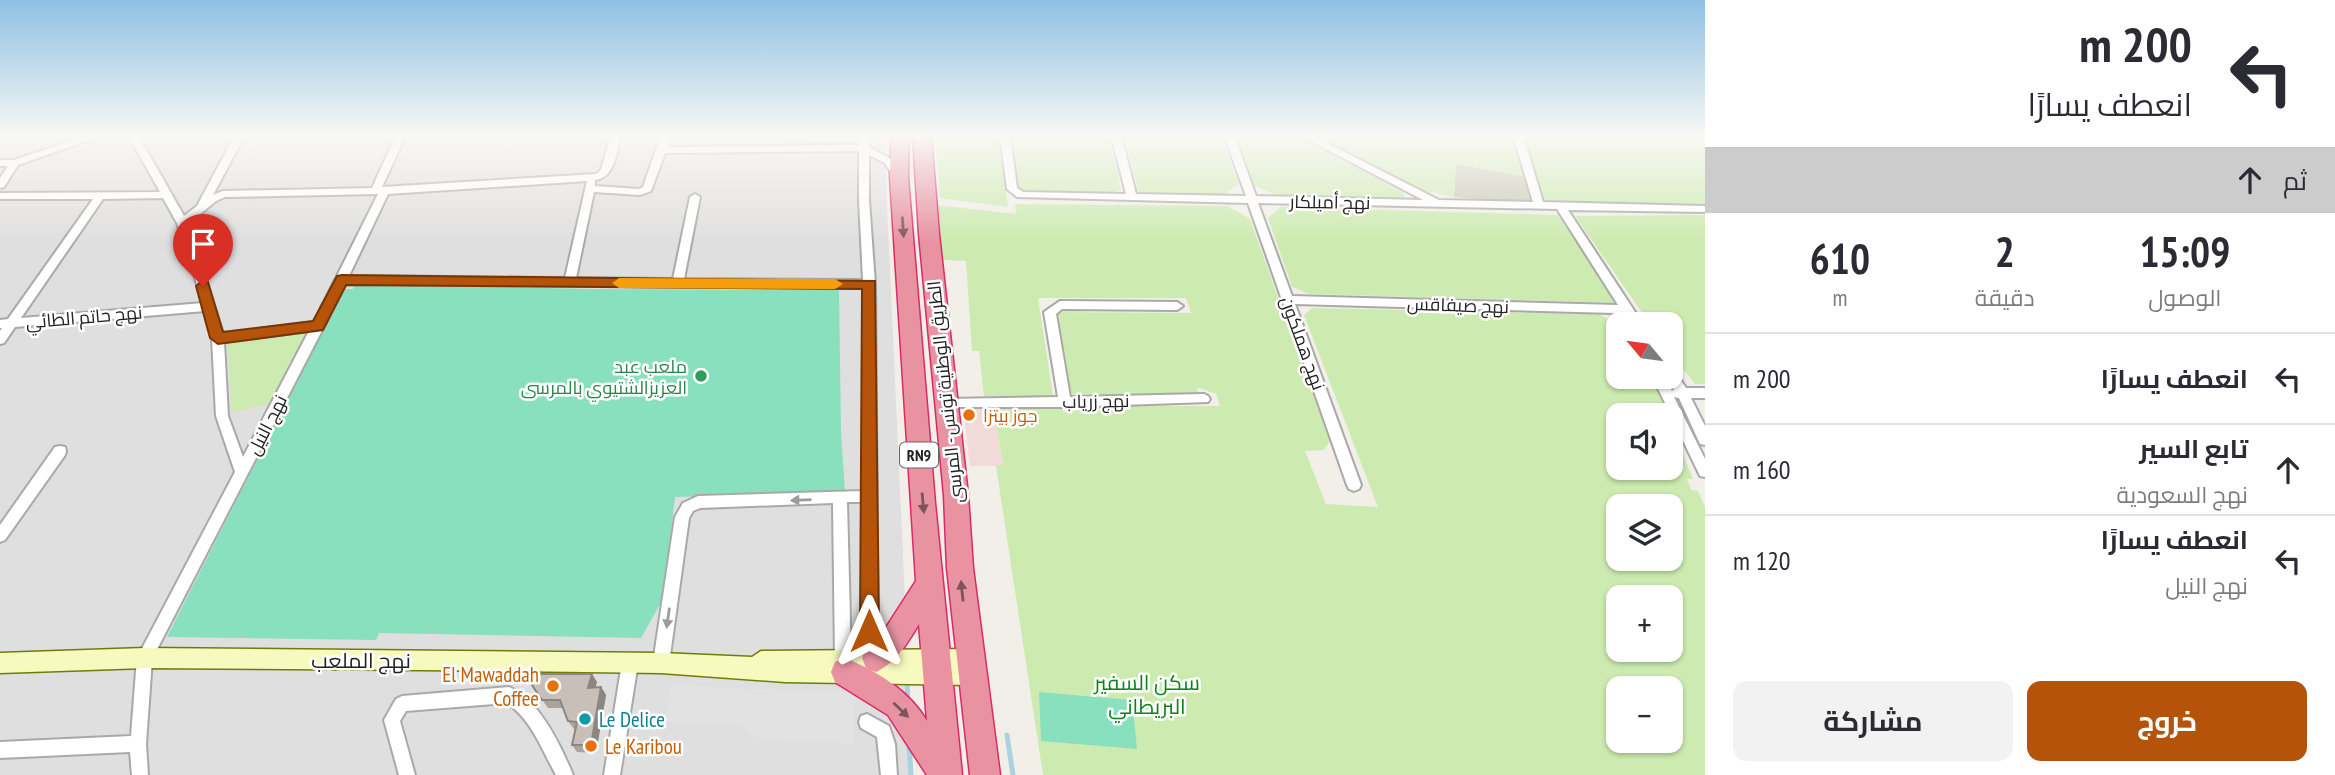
<!DOCTYPE html>
<html lang="ar">
<head>
<meta charset="utf-8">
<style>
  :root { --surface:#fff; --page:#f2f2f3; --text:#2b2b33; --muted:#7c7c81; --line:#e1e1e2; --accent:#b45309 }
  body { margin:0; font-family:"PT Sans Narrow",Cairo,sans-serif; background:var(--page); color:var(--text); direction:rtl; height:100vh; display:flex; flex-direction:column; font-size:26px; white-space:nowrap }
  * { box-sizing:border-box; margin:0 }
  p { font-size:23px; color:var(--muted) }
  .icon { flex:none; width:38px; height:38px; fill:none; stroke:currentColor; stroke-width:2; stroke-linecap:round; stroke-linejoin:round }
  .map { position:relative; flex:1; overflow:hidden; direction:ltr }
  .drawer { display:flex; flex-direction:column; background:var(--surface); width:630px }
  .drawer>* { flex:none }
  .top-card { background:#fff; color:var(--text); overflow:hidden }
  .needle { width:46px; rotate:299deg }
  .fabs { position:absolute; left:1606px; top:312px; display:grid; gap:14px }
  .fabs a { display:grid; place-items:center; width:77px; height:77px; border-radius:14px; background:var(--surface); box-shadow:0 2px 5px #0004; font-size:35px }
  .pin { position:absolute; display:grid; place-items:center; width:60px; height:60px; color:#fff; margin:-72px -30px; border-radius:50% 50% 50% 0; rotate:-45deg; box-shadow:0 0 7px #0007 }
  .pin .icon { rotate:45deg }
  .me { position:absolute; width:77px; margin:-38px; rotate:0deg; stroke-linejoin:round; filter:drop-shadow(0 0 5px #0008) }
  .turn { display:flex; align-items:center; gap:24px; height:147px; padding:0 28px; font-size:32px }
  .turn .icon { width:91px; height:91px; stroke-width:2.5 }
  .turn b { display:block; font-size:49px; line-height:60px }
  .then { display:flex; align-items:center; height:66px; padding:0 28px; background:#0003; gap:14px; font-size:26px }
  .eta { display:flex; justify-content:space-evenly; align-items:center; height:119px; text-align:center }
  .eta b { font-size:42px; font-weight:700; line-height:49px }
  .primary-button { display:flex; gap:14px; margin-top:auto; padding:14px 28px }
  .primary-button a { flex:1; height:80px; border-radius:14px; background:var(--accent); color:#fff; font-size:28px; font-weight:700; line-height:80px; text-align:center }
  .primary-button a+a { background:var(--page); color:var(--text) }
  ul { padding:0; list-style:none }
  li { display:flex; align-items:center; gap:21px; height:91px; padding:0 28px; border-top:2px solid var(--line) }
  li div { flex:1 }
  li b { display:block; font-size:26px }
  li em { font-style:normal }
  main { display:flex; flex:1; min-height:0 }
  .map>svg:first-child { display:block }
  .residential { fill:#e0dfdf }
  .commercial { fill:#f2dad9 }
  .construction { fill:#c7c7b4 }
  .grass { fill:#cdebb0; fill-rule:evenodd }
  .pitch { fill:#88e0be }
  .parking { fill:#e2e2e2 }
  .lines { fill:none; stroke-linecap:round; stroke-linejoin:round }
  .stream { stroke:#aad3df; stroke-width:5 }
  .street-casing { stroke:#a9a9a9; stroke-width:4 }
  .secondary-casing { stroke:#707d05; stroke-width:3 }
  .highway-casing { stroke:#dc2a67; stroke-width:3 }
  .street { fill:#fff; fill-rule:evenodd }
  .secondary { fill:#f7fabf; fill-rule:evenodd }
  .highway { fill:#e892a2; fill-rule:evenodd }
  .wall { fill:#aba49e }
  .shaded-wall { fill:#8b8681 }
  .building { fill:#c7bfb8; stroke:#8b8681; stroke-width:2 }
  .oneway { fill:#7b545c }
  .oneway2 { fill:#9c9c9c }
  .route { fill:#b45309; stroke:#753606; stroke-width:2 }
  .slow { fill:#f59e0b }
  .leisure-dot { fill:#2e9e5b; stroke:#fff; stroke-width:2.5 }
  .food-dot { fill:#e8710a; stroke:#fff; stroke-width:2.5 }
  .culture-dot { fill:#0f9aa8; stroke:#fff; stroke-width:2.5 }
  .labels { text-anchor:middle; dominant-baseline:central; stroke-width:5; stroke-linejoin:round; paint-order:stroke }
  .shield { fill:#fff; stroke:#646464; stroke-width:2 }
  .shield-label { font-size:16px; font-weight:bold; fill:#222 }
  .street-label { font-size:18px; fill:#222; stroke:#fff }
  .leisure-label { font-size:18px; fill:#27864d; stroke:#fff; text-anchor:end }
  .food-label { font-size:18px; fill:#c56008; stroke:#fff; text-anchor:start }
  .near-street-label { font-size:21px; fill:#222; stroke:#fff }
  .near-food-label { font-size:21px; fill:#c56008; stroke:#fff; text-anchor:end }
  .near-park-label { font-size:21px; fill:#0c8416; stroke:#fff }
  .near-culture-label { font-size:21px; fill:#0d838f; stroke:#fff; text-anchor:start }
</style>
</head>
<body>
<main>
<section class="drawer">
<div class="top-card">
<div class="turn"><svg class="icon" aria-label="left" viewBox="0 0 24 24"><path d="M17 20v-9H6M10 6l-5 5 5 5"/></svg><div><b>200 m</b>انعطف يسارًا</div></div>
<div class="then">ثم<svg class="icon" aria-label="ahead" viewBox="0 0 24 24"><path d="M12 20V5M6 11l6-6 6 6"/></svg></div>
</div>
<div class="eta">
<div><b>15:09</b><p>الوصول</p></div>
<div><b>2</b><p>دقيقة</p></div>
<div><b>610</b><p>m</p></div>
</div>
<ul>
<li><svg class="icon" aria-label="left" viewBox="0 0 24 24"><path d="M17 20v-9H6M10 6l-5 5 5 5"/></svg><div><b>انعطف يسارًا</b></div><em>200 m</em></li>
<li><svg class="icon" aria-label="ahead" viewBox="0 0 24 24"><path d="M12 20V5M6 11l6-6 6 6"/></svg><div><b>تابع السير</b><p>نهج السعودية</p></div><em>160 m</em></li>
<li><svg class="icon" aria-label="left" viewBox="0 0 24 24"><path d="M17 20v-9H6M10 6l-5 5 5 5"/></svg><div><b>انعطف يسارًا</b><p>نهج النيل</p></div><em>120 m</em></li>
</ul>
<div class="primary-button"><a>خروج</a><a>مشاركة</a></div>
</section>
<div class="map">
<svg width="1705" height="775" viewBox="0 0 1705 775">
  <rect width="100%" height="100%" fill="#f2efe9"/>
  <path class="residential" d="M0,135H887L885,160L913,775H0Z"/>
  <path class="commercial" d="M963,406H993L1003,466H970Z"/>
  <path class="construction" d="M1456,164L1527,177L1535,205L1454,197Z"/>
  <path class="grass" d="M935,135H998L1008,207L940,198Z
    M1011,135H1109L1121,189L1115,193L1018,191Z
    M1124,135H1220L1239,184L1225,194H1139Z
    M1236,135H1294L1404,193V199L1279,196L1255,186Z
    M1313,135H1514L1527,177L1456,164L1454,197L1417,189Z
    M1523,135L1616,137L1615,135L1705,138V206L1546,205Z
    M1015,204L1228,206L1250,219L1330,441L1324,450L1305,451L1326,504L1378,507L1304,315L1312,308L1599,314C1624,326 1619,351 1619,376H1649L1657,388L1668,415H1619V467H1671V424L1693,479H1687L1691,490L1698,491L1705,507V775H1043L996,466L1003,465L993,406L1062,407L1063,412H1072V406H1220L1216,394L1197,387L1198,394H1071L1056,312L1191,313L1186,298H1038L1053,396H984L979,351H972L966,261L943,260L936,205L1016,214ZM1619,506H1671V558H1619ZM1619,597H1671V649H1619ZM1619,688H1671V740H1619Z
    M1281,207L1561,215L1619,303L1309,294L1292,287L1268,218Z
    M1705,215V384H1695L1671,353V324H1650L1575,216Z
    M309,331L270,404L232,412L227,340Z"/>
  <path class="pitch" d="M355,284L590,289L839,290L841,432L845,493L675,497L663,599L641,638L379,633L376,640L167,637L344,289H353Z
    M1039,692L1132,700L1137,749L1041,741Z"/>
  <path class="parking" d="M671,686L855,692L854,743L758,739L741,724L666,721Z"/>
  <g class="lines">
    <path class="stream" d="M907,682L908,702
      M1007,735L1013,775
      M909,743L911,775"/>
    <g class="street-casing">
      <path id="street" d="M89,135H103L18,165L4,187L0,188V178L8,166H0V160H14Z
        M128,135H138L184,216L197,206L235,135H245L213,195L223,191L372,188L396,135H406L382,187L596,174L601,170L611,135H621C617,151 615,178 595,180V186L639,189L643,187L661,135H671L667,147L859,145V135H869V147L891,159L903,176L902,178H894L885,163L869,155V200L875,284L878,658L875,663L870,665L865,663L862,658L863,502H847L851,659L848,664L843,666L838,664L835,659L833,503L700,508L693,511L689,518L669,663L666,668L661,670L656,668L653,663L675,517L683,503L698,496L863,491V288L346,284L152,659L146,744L148,775H132L130,752L0,758V742L131,736L137,658L235,472L216,416L212,338L205,311L15,327L4,343L0,344V331L2,328H0V320L8,319L93,199H0V193L160,192ZM859,151V200L863,280L684,279L700,197L695,194L690,197L673,279L576,278L594,192L640,195L651,191L665,153ZM587,181L565,278L349,276L388,194ZM378,194L314,322L223,333L188,224L216,201L225,197ZM163,198L177,223L203,303L21,318L103,199ZM309,331L243,457L228,416L224,342Z
        M1000,135H1010L1017,188L1023,192L1126,194L1111,135H1121L1136,194L1246,196L1224,135H1234L1256,196L1423,200L1299,135H1311L1439,200L1533,202L1513,135H1523L1543,202L1705,206V212L1568,210L1643,324H1620L1613,313L1295,304L1361,485L1359,489L1354,491L1349,489L1347,485L1248,203L1017,197L1007,189ZM1258,203L1557,209L1618,305L1292,296Z
        M1060,301L1177,302L1183,306L1177,310L1062,309L1056,314L1070,397L1204,394L1208,396L1210,399L1208,402L1065,407H941L939,404L941,401L945,399L1058,397L1044,312Z
        M1671,370L1675,372L1686,388H1705V398H1691L1705,426V445L1700,444L1679,398L1674,397L1705,459V477L1700,476L1652,376H1664L1672,391L1674,389L1666,376H1671Z
        M60,446L65,447L66,451L65,455L5,540L0,542V525L55,447Z
        M630,656L635,658L638,663L620,775H604L622,663L625,658Z
        M509,687C539,699 561,746 573,775H556C542,750 532,720 507,703L406,711L400,721L415,775H399L384,720L396,699L402,696Z
        M867,714L889,726L895,744L897,775H881L877,737L861,728L859,722L861,716Z"/>
    </g>
    <g class="secondary-casing">
      <path id="secondary" d="M145,648L661,653L752,657L761,651L970,649L978,652L981,659L978,666L982,674L979,682L971,685L785,682L661,673L423,670L145,668L0,673V653Z"/>
    </g>
    <g class="highway-casing">
      <path id="highway" d="M891,135H909L908,177L935,503L962,775H927L888,715L835,682L831,672L835,662L845,658C877,671 909,691 927,721L919,624C908,642 896,663 876,672L866,668L862,658L866,648L887,626L916,581L890,177Z
        M913,135H931L939,234L968,495L973,568L1000,775H970L947,568L944,495L919,234Z"/>
    </g>
    <use href="#street" class="street"/>
    <use href="#secondary" class="secondary"/>
    <use href="#highway" class="highway"/>
  </g>
  <path class="wall" d="M597,682L595,687H601L606,695L596,753L577,752L572,745L575,729H574L568,721L563,708H548L532,685Z"/>
  <path class="shaded-wall" d="M592,674L597,682L593,697L588,688Z
    M601,687L606,695L596,753L591,745Z"/>
  <path class="building" d="M535,674H592L588,688L601,687L591,745H572L577,722L568,721L560,700H542L532,685Z"/>
  <defs><path id="oneway-solid" d="M-6-.8H1V-3.2L6.5 0L1 3.2V.8H-6Z" transform="scale(1.75)"/></defs>
  <g class="oneway">
    <use href="#oneway-solid" transform="translate(903 227) rotate(86)"/>
    <use href="#oneway-solid" transform="translate(923 503) rotate(85)"/>
    <use href="#oneway-solid" transform="translate(962 591) rotate(-96)"/>
    <use href="#oneway-solid" transform="translate(901 710) rotate(44)"/>
  </g>
  <g class="oneway2">
    <use href="#oneway-solid" transform="translate(801 500) rotate(178)"/>
    <use href="#oneway-solid" transform="translate(668 618) rotate(98)"/>
  </g>
  <linearGradient id="sky" x2="0" y2="1"><stop stop-color="#8fc0e4"/><stop offset="0.56" stop-color="#f9f8f5"/><stop offset="1" stop-color="#f9f8f5" stop-opacity="0"/></linearGradient>
  <rect width="1705" height="243" fill="url(#sky)"/>
  <path class="route" d="M342,275L875,281L879,631L876,637L869,640L863,637L860,631L862,289L346,285L323,330L218,344L210,338L196,286L203,280L208,282L223,332L313,321L337,276Z"/>
  <path class="slow" d="M619,278L835,279L843,284L835,289L619,288L612,283Z"/>
  <circle class="leisure-dot" cx="701" cy="376" r="7"/>
  <g class="food-dot">
    <circle cx="969" cy="415" r="7"/>
    <circle cx="553" cy="686" r="7"/>
    <circle cx="591" cy="746" r="7"/>
  </g>
  <circle class="culture-dot" cx="585" cy="719" r="7"/>
  <g class="labels">
    <rect class="shield" x="900" y="442.5" width="38" height="25" rx="5"/>
    <g class="shield-label">
      <text x="919" y="455">RN9</text>
    </g>
    <g class="street-label">
      <text transform="translate(1330 202) rotate(1)">نهج أميلكار</text>
      <text transform="translate(1458 305) rotate(2)">نهج صيفاقس</text>
      <text transform="translate(84 317) rotate(-5)">نهج حاتم الطائي</text>
      <text transform="translate(1303 343) rotate(70)">نهج هملكون</text>
      <text transform="translate(945 392) rotate(-96)">الطريق الوطنية تونس - المرسى</text>
      <text transform="translate(1096 401) rotate(-1)">نهج زرياب</text>
      <text transform="translate(267 425) rotate(-63)">نهج النيل</text>
    </g>
    <g class="leisure-label">
      <text x="687" y="366">ملعب عبد<tspan x="687" dy="21">العزيزالشتيوي بالمرسى</tspan></text>
    </g>
    <g class="food-label">
      <text x="983" y="415">جوز بيتزا</text>
    </g>
    <g class="near-street-label">
      <text x="361" y="660">نهج الملعب</text>
    </g>
    <g class="near-food-label">
      <text x="539" y="674">El Mawaddah<tspan x="539" dy="24">Coffee</tspan></text>
      <text x="605" y="746" text-anchor="start">Le Karibou</text>
    </g>
    <g class="near-park-label">
      <text x="1147" y="682">سكن السفير<tspan x="1147" dy="24">البريطاني</tspan></text>
    </g>
    <g class="near-culture-label">
      <text x="599" y="719">Le Delice</text>
    </g>
  </g>
</svg>
<div class="fabs">
<a><svg class="needle" viewBox="-14 -14 28 28"><path d="M0-13l5 13h-10z" fill="#e53935"/><path d="M0 13l5-13h-10z" fill="#7c7c81"/></svg></a>
<a><svg class="icon" aria-label="sound" viewBox="0 0 24 24"><path d="M4 9h4l5-4v14l-5-4H4zM17 9q2 3 0 6"/></svg></a>
<a><svg class="icon" aria-label="layers" viewBox="0 0 24 24"><path d="M12 4l9 5-9 5-9-5zM3 14l9 5 9-5"/></svg></a>
<a>+</a>
<a>−</a>
</div>
<div class="pin" style="left:203px;top:286px;background:#d93025"><svg class="icon" aria-label="arrive" viewBox="0 0 24 24"><path d="M6 21V4h12l-3 4 3 4H6"/></svg></div>
<svg class="me" style="left:869px;top:631px" viewBox="-20 -20 40 40"><path d="M0-17L14 15 0 8-14 15z" fill="#b45309" stroke="#fff" stroke-width="4"/></svg>
</div>
</main>
</body>
</html>
